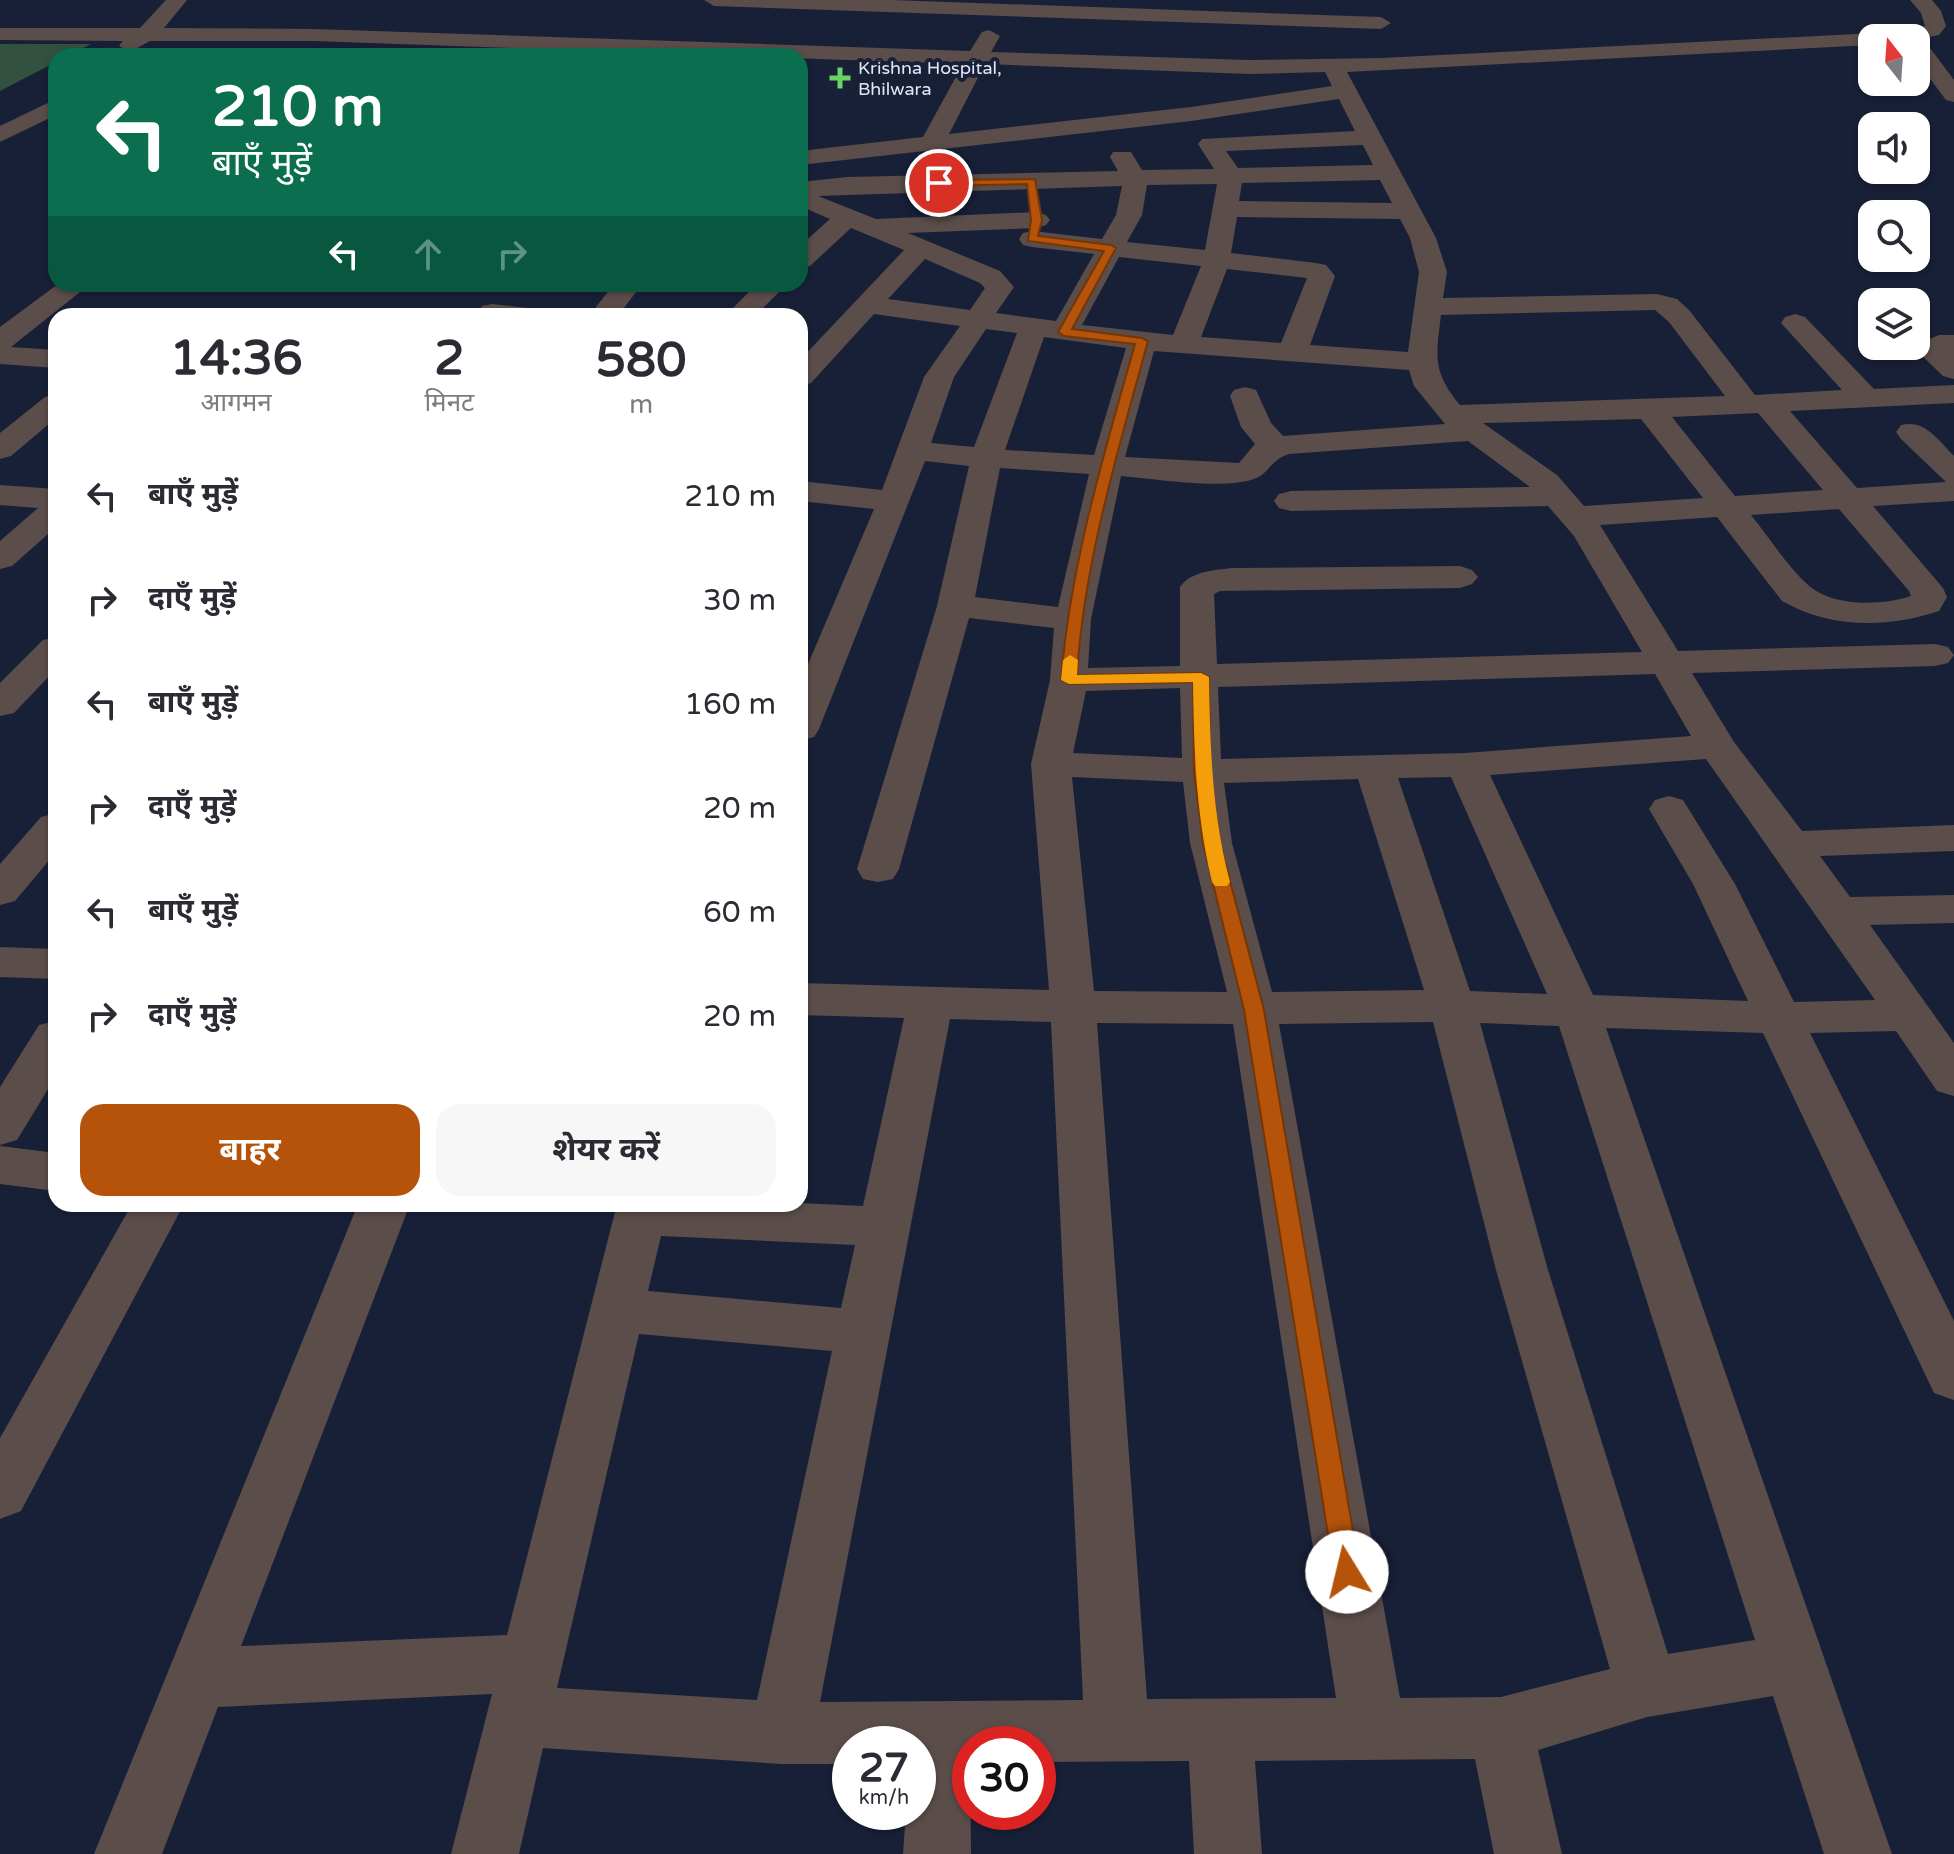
<!DOCTYPE html>
<html lang="hi">
<head>
<meta charset="utf-8">
<style>
  :root { --surface:#fff; --page:#f7f7f7; --text:#2b2b33; --muted:#7c7c81; --accent:#b45309 }
  body { margin:0; font-family:"Varela Round","Noto Sans Devanagari",sans-serif; background:var(--page); color:var(--text); height:100vh; display:flex; flex-direction:column; font-size:30px; white-space:nowrap }
  * { box-sizing:border-box; margin:0 }
  p { font-size:26px; color:var(--muted) }
  .icon { flex:none; width:44px; height:44px; fill:none; stroke:currentColor; stroke-width:2; stroke-linecap:round; stroke-linejoin:round }
  .map { position:relative; flex:1; overflow:hidden }
  .side { position:absolute; left:48px; top:308px; width:760px; height:904px; display:flex; flex-direction:column; background:var(--surface); border-radius:24px; box-shadow:0 2px 6px #0004 }
  .side>* { flex:none }
  .banner { position:absolute; left:48px; top:48px; width:760px; height:244px; border-radius:24px; box-shadow:0 2px 6px #0004; background:#0b6e4f; color:#fff; overflow:hidden }
  .needle { width:52px; rotate:343deg }
  .fabs { position:absolute; left:1858px; top:24px; display:grid; gap:16px }
  .fabs a { display:grid; place-items:center; width:72px; height:72px; border-radius:16px; background:var(--surface); box-shadow:0 2px 6px #0004; font-size:40px }
  .speed { position:absolute; left:832px; top:1726px; display:flex; gap:16px; font-size:40px; font-weight:700; text-align:center }
  .speed>* { display:grid; place-content:center; width:104px; height:104px; border-radius:50%; background:var(--surface); box-shadow:0 2px 6px #0004; line-height:1 }
  .speed small { font-size:20px; font-weight:400 }
  .speed .limit { border:12px solid #d22; background:#fff; color:#111 }
  .pin { position:absolute; display:grid; place-items:center; width:68px; height:68px; color:#fff; margin:-34px; border:4px solid #fff; border-radius:50%; box-shadow:0 2px 8px #0007 }
  .me { position:absolute; width:88px; margin:-44px; rotate:351deg; stroke-linejoin:round; filter:drop-shadow(0 0 6px #0008) }
  .turn { display:flex; align-items:center; gap:28px; height:168px; padding:0 32px; font-size:36px }
  .turn .icon { width:104px; height:104px; stroke-width:2.5 }
  .turn b { display:block; font-size:56px; line-height:68px }
  .lanes { display:flex; align-items:center; height:76px; padding:0 32px; background:#0003; justify-content:center; gap:40px; direction:ltr }
  .lanes .off { opacity:.35 }
  .eta { display:flex; justify-content:space-evenly; align-items:center; height:136px; text-align:center }
  .eta b { font-size:48px; font-weight:700; line-height:56px }
  .primary-button { display:flex; gap:16px; margin-top:auto; padding:16px 32px }
  .primary-button a { flex:1; height:92px; border-radius:24px; background:var(--accent); color:#fff; font-size:32px; font-weight:700; line-height:92px; text-align:center }
  .primary-button a+a { background:var(--page); color:var(--text) }
  ul { padding:0; list-style:none }
  li { display:flex; align-items:center; gap:24px; height:104px; padding:0 32px }
  li div { flex:1 }
  li b { display:block; font-size:30px }
  li em { font-style:normal }
  .map>svg:first-child { display:block }
  .green { fill:#335141 }
  .lines { fill:none; stroke-linecap:round; stroke-linejoin:round }
  .minor { fill:#5b4d4a; fill-rule:evenodd }
  .route { fill:#b45309; stroke:#753606; stroke-width:2 }
  .slow { fill:#f59e0b }
  .poi-dot { fill:#68d465; stroke:#182037; stroke-width:3 }
  .labels { text-anchor:middle; dominant-baseline:central; stroke-width:8; stroke-linejoin:round; paint-order:stroke }
  .far-poi-label { font-size:18px; fill:#e1e7f6; stroke:#182037; text-anchor:start }
</style>
</head>
<body>
<div class="map">
<svg width="1954" height="1854" viewBox="0 0 1954 1854">
  <rect width="100%" height="100%" fill="#182037"/>
  <path class="green" d="M0,44H91L68,56H56V62L0,91Z"/>
  <g class="lines">
    <path class="minor" d="M166,0H187L164,28L314,29L970,51L982,32L989,30L1000,36L991,52L1249,60L1381,58L1876,33L1925,26L1921,13L1910,0H1932L1941,11L1946,26L1939,35L1919,39L1924,40L1954,80V102L1946,100L1916,60V38H1872V45L1347,72L1436,238L1447,272L1443,298L1657,294L1677,299L1689,310L1755,395L1842,390L1781,323L1785,317L1795,314L1805,317L1874,389L1954,385V403L1790,411L1857,488L1946,482L1901,439L1896,432L1901,425C1925,419 1938,440 1954,456V501L1873,506L1943,588L1947,597L1939,611C1887,628 1831,629 1782,601L1717,517L1600,525L1678,651L1935,644L1948,647L1954,655L1948,663L1935,666L1692,673L1734,742L1802,831L1954,825V851L1820,856L1850,897L1954,895V923L1870,925L1954,1043V1096L1937,1091L1896,1031L1810,1033L1954,1321V1400L1934,1393L1763,1033L1606,1028L1892,1854H1824L1773,1696L1647,1717L1538,1750L1562,1854H1494L1475,1759L1255,1761L1262,1854H1194L1189,1761L1038,1762V1744H970L971,1854H903L906,1812H918V1744H850V1764H782L543,1748L519,1854H451L492,1694L218,1707L162,1854H94L358,1204H410L241,1646L507,1635L617,1204L800,1203L863,1206L904,1018L800,1015V983L1049,990L1031,764L1050,680L1054,628L969,618L899,869L893,879L878,882L863,879L857,869L937,606L969,466L925,461L819,729L814,737L800,741V683L874,509L800,501V481L882,490L924,377L960,326L874,314L811,383L800,386V360L904,250L851,228L810,266L800,268V246L830,219L800,206V182L847,177L1118,171L1110,157L1113,152H1131L1142,170L1214,169L1198,144L1202,139L1355,131L1339,99L1191,121L800,165V151L923,137L963,64L314,41H150L130,52L119,46L123,41L0,40V28H140ZM985,64L1249,74L1325,72L1332,86L1191,107L949,134ZM1363,145L1373,165L1238,168L1226,151ZM1380,180L1392,203L1239,201L1242,183ZM1217,184L1205,250L1127,242L1142,215L1147,185ZM1122,186L1116,215L1102,239L1032,231L1023,233L1019,239L1023,245L1032,247L1094,254L1056,321L996,313L1014,287L1000,271L908,233L1037,228L1046,225L1050,220L1046,215L1037,212L876,219L818,196ZM1237,217L1400,219L1410,238L1419,272L1408,352L1310,345L1335,276L1326,265L1316,263L1231,253ZM1119,257L1201,266L1173,335L1082,325ZM925,259L980,283L985,288L970,310L888,299ZM1227,269L1307,278L1281,343L1201,337ZM1655,310L1669,322L1725,396L1460,405C1432,371 1436,356 1441,315ZM986,329L1017,333L974,447L931,443L954,377ZM1044,337L1126,348L1094,455L1005,450ZM1154,351L1409,370L1414,386L1445,424L1283,436L1271,423L1256,390L1245,387L1234,390L1230,396L1241,427L1255,444L1239,463L1125,457ZM1758,413L1823,490L1735,496L1672,417ZM1641,419L1703,498L1584,506L1557,475L1483,423ZM1468,441L1530,487L1291,491L1279,494L1274,501L1279,508L1291,511L1548,506L1574,536L1642,652L1217,664L1214,594L1220,591L1460,588L1472,584L1478,577L1472,570L1460,566L1233,568C1215,570 1191,571 1180,587V666L1088,668L1091,619L1121,476C1157,479 1222,490 1254,479C1269,474 1270,460 1289,454ZM1000,468L1089,474L1058,607L975,597ZM1839,509L1909,591L1911,596C1881,606 1831,607 1807,584C1786,565 1769,537 1751,515ZM1655,674L1691,736L1465,753L1221,759L1218,687ZM1180,688L1182,758L1073,753L1086,691ZM1706,759L1875,1000L1794,1002L1735,884L1683,800L1669,796L1655,800L1649,809L1693,884L1748,1001L1593,995L1490,775ZM1072,777L1183,782L1190,843L1227,992L1094,991ZM1451,777L1547,994L1470,991L1398,778ZM1358,779L1424,990L1272,992L1232,843L1224,783ZM950,1019L1051,1022L1083,1700L820,1702ZM1433,1022L1496,1270L1610,1669L1501,1697L1400,1698L1279,1024ZM1097,1023L1233,1024L1336,1698L1147,1699ZM1480,1023L1559,1026L1755,1640L1668,1654L1548,1270ZM661,1236L855,1245L841,1308L648,1291ZM639,1334L832,1351L757,1700L557,1688Z
      M704,0H892L1381,17L1391,23L1381,29L714,6Z
      M56,99V115L0,142V126Z
      M58,284H90L11,347L56,350V368L0,364V327Z
      M614,284H642L618,316H589Z
      M757,284H787L755,316H725Z
      M492,304L547,310L551,316H481L478,312L482,306Z
      M1939,335H1954V379L1943,376L1915,349L1920,343Z
      M56,394V418L11,456L0,459V433L45,397Z
      M0,485L56,489V527L12,566L0,569V541L38,508L0,505Z
      M56,637V669L14,713L0,716V683L43,640Z
      M56,813V852L15,901L0,905V864L41,817Z
      M0,947L56,949V979L0,977Z
      M56,1021V1076L17,1140L0,1145V1087L39,1025Z
      M0,1146L56,1153V1191L0,1184Z
      M132,1204H184L21,1511L0,1519V1438Z"/>
  </g>
  <path class="route" d="M1035,179L1042,220L1038,236L1111,245L1116,248L1072,329L1142,338L1148,341C1118,451 1084,562 1077,675L1201,673L1209,677L1210,771L1220,843L1264,1010L1360,1572L1356,1580L1347,1583L1338,1580L1334,1572L1244,1010L1203,843L1194,771L1193,682L1069,684L1061,680C1070,565 1104,454 1135,344L1064,336L1058,332L1104,251L1028,241L1031,220L1027,184L939,186L934,183L939,180Z"/>
  <path class="slow" d="M1070,655L1078,660L1077,675L1201,673L1209,677C1210,747 1212,814 1230,882L1227,886H1215L1212,882C1196,815 1194,751 1193,682L1069,684L1061,680L1063,660Z"/>
  <path class="poi-dot" d="M836 66h8v8h8v8h-8v8h-8v-8h-8v-8h8z"/>
  <g class="labels">
    <g class="far-poi-label">
      <text x="858" y="68">Krishna Hospital,<tspan x="858" dy="21">Bhilwara</tspan></text>
    </g>
  </g>
</svg>
<div class="fabs">
<a><svg class="needle" viewBox="-14 -14 28 28"><path d="M0-13l5 13h-10z" fill="#e53935"/><path d="M0 13l5-13h-10z" fill="#7c7c81"/></svg></a>
<a><svg class="icon" aria-label="sound" viewBox="0 0 24 24"><path d="M4 9h4l5-4v14l-5-4H4zM17 9q2 3 0 6"/></svg></a>
<a><svg class="icon" aria-label="search" viewBox="0 0 24 24"><circle cx="10" cy="10" r="6"/><path d="M15 15l6 6"/></svg></a>
<a><svg class="icon" aria-label="layers" viewBox="0 0 24 24"><path d="M12 4l9 5-9 5-9-5zM3 14l9 5 9-5"/></svg></a>
</div>
<div class="speed"><div>27<small>km/h</small></div><div class="limit">30</div></div>
<div class="pin" style="left:939px;top:183px;background:#d93025"><svg class="icon" aria-label="arrive" viewBox="0 0 24 24"><path d="M6 21V4h12l-3 4 3 4H6"/></svg></div>
<svg class="me" style="left:1347px;top:1572px" viewBox="-20 -20 40 40"><circle r="19" fill="#fff"/><path d="M0-13L10 11 0 6-10 11z" fill="#b45309"/></svg>
<div class="banner">
<div class="turn"><svg class="icon" aria-label="left" viewBox="0 0 24 24"><path d="M17 20v-9H6M10 6l-5 5 5 5"/></svg><div><b>210 m</b>बाएँ मुड़ें</div></div>
<div class="lanes"><svg class="icon" aria-label="left" viewBox="0 0 24 24"><path d="M17 20v-9H6M10 6l-5 5 5 5"/></svg><svg class="icon off" aria-label="ahead" viewBox="0 0 24 24"><path d="M12 20V5M6 11l6-6 6 6"/></svg><svg class="icon off" aria-label="right" viewBox="0 0 24 24"><path d="M7 20v-9h11M14 6l5 5-5 5"/></svg></div>
</div>
<section class="side">
<div class="eta">
<div><b>14:36</b><p>आगमन</p></div>
<div><b>2</b><p>मिनट</p></div>
<div><b>580</b><p>m</p></div>
</div>
<ul>
<li><svg class="icon" aria-label="left" viewBox="0 0 24 24"><path d="M17 20v-9H6M10 6l-5 5 5 5"/></svg><div><b>बाएँ मुड़ें</b></div><em>210 m</em></li>
<li><svg class="icon" aria-label="right" viewBox="0 0 24 24"><path d="M7 20v-9h11M14 6l5 5-5 5"/></svg><div><b>दाएँ मुड़ें</b></div><em>30 m</em></li>
<li><svg class="icon" aria-label="left" viewBox="0 0 24 24"><path d="M17 20v-9H6M10 6l-5 5 5 5"/></svg><div><b>बाएँ मुड़ें</b></div><em>160 m</em></li>
<li><svg class="icon" aria-label="right" viewBox="0 0 24 24"><path d="M7 20v-9h11M14 6l5 5-5 5"/></svg><div><b>दाएँ मुड़ें</b></div><em>20 m</em></li>
<li><svg class="icon" aria-label="left" viewBox="0 0 24 24"><path d="M17 20v-9H6M10 6l-5 5 5 5"/></svg><div><b>बाएँ मुड़ें</b></div><em>60 m</em></li>
<li><svg class="icon" aria-label="right" viewBox="0 0 24 24"><path d="M7 20v-9h11M14 6l5 5-5 5"/></svg><div><b>दाएँ मुड़ें</b></div><em>20 m</em></li>
</ul>
<div class="primary-button"><a>बाहर</a><a>शेयर करें</a></div>
</section>
</div>
</body>
</html>
